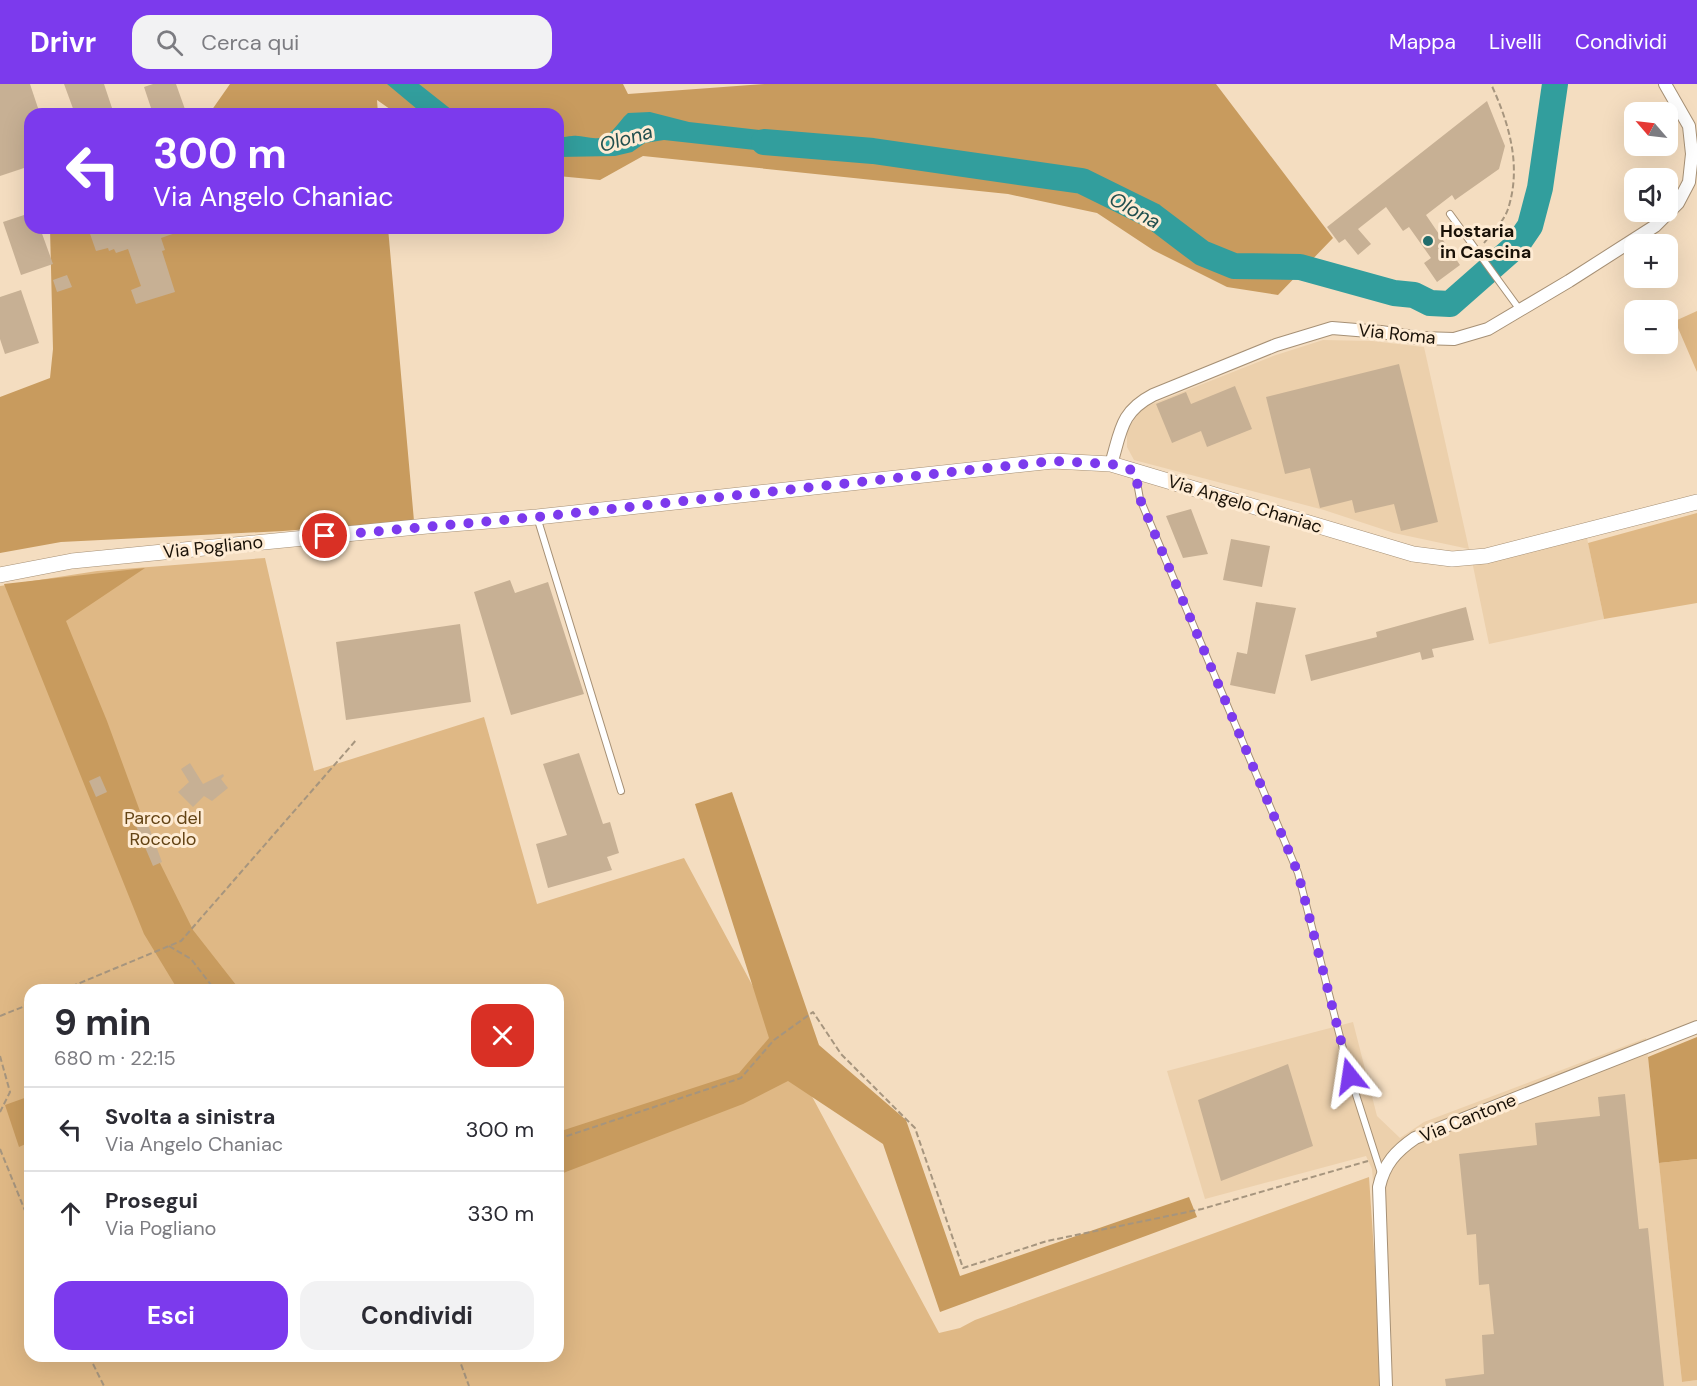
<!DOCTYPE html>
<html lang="it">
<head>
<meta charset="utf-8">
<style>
  :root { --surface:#fff; --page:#f2f2f3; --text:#2b2b33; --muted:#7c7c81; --line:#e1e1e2; --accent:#7c3aed }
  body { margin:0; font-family:"DM Sans",sans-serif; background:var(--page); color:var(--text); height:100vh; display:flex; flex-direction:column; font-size:22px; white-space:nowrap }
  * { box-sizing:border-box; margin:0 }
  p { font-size:20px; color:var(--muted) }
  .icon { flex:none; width:33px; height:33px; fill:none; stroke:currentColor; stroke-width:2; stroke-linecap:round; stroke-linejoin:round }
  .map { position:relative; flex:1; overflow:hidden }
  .sheet { position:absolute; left:24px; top:900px; width:540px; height:378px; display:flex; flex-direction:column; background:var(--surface); border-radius:18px; box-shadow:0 6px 24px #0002 }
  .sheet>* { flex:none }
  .top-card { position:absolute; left:24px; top:24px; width:540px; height:126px; border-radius:18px; box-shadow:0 6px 24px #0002; background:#7c3aed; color:#fff; overflow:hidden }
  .needle { width:39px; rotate:298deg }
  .buttons { position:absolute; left:1624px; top:18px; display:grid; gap:12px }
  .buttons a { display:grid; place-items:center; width:54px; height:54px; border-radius:12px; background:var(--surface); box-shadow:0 6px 24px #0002; font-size:30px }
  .pin { position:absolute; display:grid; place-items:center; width:51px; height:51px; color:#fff; margin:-26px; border:3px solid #fff; border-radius:50%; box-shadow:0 2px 6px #0007 }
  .me { position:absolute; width:66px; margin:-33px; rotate:345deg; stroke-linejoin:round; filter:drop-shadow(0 0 4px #0008) }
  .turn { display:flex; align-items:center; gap:21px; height:126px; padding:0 30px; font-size:27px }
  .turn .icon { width:78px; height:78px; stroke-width:2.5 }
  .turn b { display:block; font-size:42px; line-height:51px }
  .round { display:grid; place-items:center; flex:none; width:63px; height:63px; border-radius:18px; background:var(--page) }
  .overview { display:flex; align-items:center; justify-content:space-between; height:102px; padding:0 30px }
  h1 { font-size:36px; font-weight:700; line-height:45px }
  .primary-button { display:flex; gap:12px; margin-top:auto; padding:12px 30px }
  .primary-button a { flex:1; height:69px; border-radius:18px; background:var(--accent); color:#fff; font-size:24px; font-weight:700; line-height:69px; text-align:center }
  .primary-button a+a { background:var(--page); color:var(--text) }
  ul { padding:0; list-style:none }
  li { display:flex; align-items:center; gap:18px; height:84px; padding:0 30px; border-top:2px solid var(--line) }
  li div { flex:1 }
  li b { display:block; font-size:22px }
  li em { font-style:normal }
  header { display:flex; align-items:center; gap:36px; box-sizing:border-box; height:84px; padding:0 30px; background:var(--accent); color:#fff }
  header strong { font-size:28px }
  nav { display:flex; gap:33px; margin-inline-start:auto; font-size:21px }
  .search { width:420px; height:54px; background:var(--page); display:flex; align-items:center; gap:15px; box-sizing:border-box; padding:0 21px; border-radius:18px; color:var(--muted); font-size:22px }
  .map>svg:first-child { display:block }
  .built { fill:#ecd0ac }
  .green { fill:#dfb885; fill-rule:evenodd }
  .forest { fill:#c89b5e }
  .water { fill:#329e9d }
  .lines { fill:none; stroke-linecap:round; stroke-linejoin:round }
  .river { stroke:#329e9d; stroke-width:26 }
  .building { fill:#c7b094 }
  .service-casing { stroke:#a69075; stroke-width:8 }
  .minor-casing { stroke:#a69075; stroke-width:14 }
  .tertiary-casing { stroke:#a69075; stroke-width:16 }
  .path { stroke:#a6957e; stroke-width:2; stroke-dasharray:6 3; stroke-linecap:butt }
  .service { stroke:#fff; stroke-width:6 }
  .minor { stroke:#fff; stroke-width:12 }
  .tertiary { stroke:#fff; stroke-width:15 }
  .route { stroke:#7c3aed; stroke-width:10; stroke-dasharray:0 18 }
  .poi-dot { fill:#216d6c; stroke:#feebd3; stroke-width:2 }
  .labels { text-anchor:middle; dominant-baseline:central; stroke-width:6; stroke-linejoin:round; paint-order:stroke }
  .poi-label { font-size:18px; font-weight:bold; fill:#191107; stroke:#feebd3; text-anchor:start }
  .street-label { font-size:18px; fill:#191107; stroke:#feebd3 }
  .park-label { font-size:18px; fill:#644415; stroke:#feebd3 }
  .water-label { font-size:20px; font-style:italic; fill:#214f4e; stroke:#feebd3 }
</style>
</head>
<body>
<header>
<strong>Drivr</strong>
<div class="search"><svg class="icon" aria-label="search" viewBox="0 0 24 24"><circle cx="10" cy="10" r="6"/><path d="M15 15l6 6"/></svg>Cerca qui</div>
<nav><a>Mappa</a><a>Livelli</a><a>Condividi</a></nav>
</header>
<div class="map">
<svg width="1697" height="1302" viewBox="0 0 1697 1302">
  <rect width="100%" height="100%" fill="#f4ddc0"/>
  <path class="built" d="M1323,256L1372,257L1424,263L1469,465L1394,449L1324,426L1134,376L1127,363V346L1142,324L1273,272Z
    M1586,449L1604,535L1489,560L1472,477Z
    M1353,938L1377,1032L1400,1054L1424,1038L1646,954L1682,1298L1697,1296V1302H1389L1372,1085L1366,1072L1205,1115L1167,987Z"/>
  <path class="green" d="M1697,227V288L1675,237Z
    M1697,429V519L1604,535L1588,459Z
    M265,474L314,687L484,633L537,820L684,774L939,1249L960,1244L975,1236L1369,1093L1383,1302H0V502L97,487ZM30,906H558V1272H30Z
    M1697,1075V1296L1682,1298L1659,1079Z"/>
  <path class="forest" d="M230,0H623L628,10L764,0H1216L1333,154L1278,211L1227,203L1153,166L1097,129L1008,110L643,72L600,96L558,92V30H397L377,16L378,30H209Z
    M50,144H388L414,437L283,447L61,458L0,469V313L50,294L53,265Z
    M145,484L66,537L107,637L156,771L193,846L240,906H178L144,850L4,500Z
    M732,708L819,961L906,1036L960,1192L1189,1113L1197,1133L940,1228L883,1060L788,997L743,1020L558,1091V1048L739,989L769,954L695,720Z
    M1697,953V1075L1659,1079L1648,973Z
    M30,1012V1058L19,1063L5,1021Z"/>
  <path class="water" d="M387,0H419L457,30H423Z
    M650,28L689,38L795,50L799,71L664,56L645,59L632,68L615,72L558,73V53C564,54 566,52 572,52C586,50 597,61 612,47C618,41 622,34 628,29Z"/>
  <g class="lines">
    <path class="river" d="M764,58L873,67L1082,97L1153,132L1202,169L1234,182L1300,183L1394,209L1414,211L1430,219L1450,220L1517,161L1530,142L1540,104L1555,0"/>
  </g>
  <path class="building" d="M0,0H30L40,30H30V82L0,92Z
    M64,0H104L114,30H75Z
    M153,0H176L186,28L179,30H153L144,3Z
    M1487,17L1505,62L1499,85L1455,116L1452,111L1426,131L1460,181L1437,198L1424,179L1431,174L1409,143L1403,147L1386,123L1358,145L1371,160L1358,171L1345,155L1339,159L1327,143Z
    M30,129V144H40L53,180L21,191L3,138Z
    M88,144H184V146L161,154L165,166L162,167L175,208L136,220L131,206L141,202L128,165L116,169L114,165L109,167L108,164L96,167Z
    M67,191L72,203L57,208L53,196Z
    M21,206L39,259L5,270L0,255V213Z
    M1399,280L1438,438L1401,447L1394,420L1355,429L1352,416L1320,424L1310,384L1285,390L1266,313Z
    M1235,302L1252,345L1207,363L1201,347L1172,359L1156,320L1186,308L1191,320Z
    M1191,425L1208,470L1183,474L1166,432Z
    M1231,455L1270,462L1262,503L1223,496Z
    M510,496L515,509L548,498L584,610L511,631L474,508Z
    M1256,518L1296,524L1275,610L1230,601L1237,568L1247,570Z
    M1466,523L1474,556L1432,565L1434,573L1422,576L1420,568L1311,597L1305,571L1377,553L1376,548Z
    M460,540L471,618L346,636L336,558Z
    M579,669L603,740L610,738L619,769L607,773L612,786L548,804L536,760L567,751L543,680Z
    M190,679L203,700L223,690L224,692L221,695L228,704L212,717L204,712L193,723L178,708L189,698L181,685Z
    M100,692L107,708L96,713L89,697Z
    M184,725L192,735L181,744L173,734Z
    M147,738L162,778L153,782L136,742Z
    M1288,980L1313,1062L1221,1097L1198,1016Z
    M1625,1010L1639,1145L1648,1144L1664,1302H1446L1445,1295L1484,1290L1482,1251L1494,1250L1489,1200L1479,1201L1476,1150L1467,1151L1459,1070L1537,1061L1535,1039L1600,1032L1598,1013Z"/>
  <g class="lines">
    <g class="service-casing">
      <path id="service" d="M1450,130L1520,226
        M1135,387L1140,415L1298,789L1350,992L1381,1089
        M537,433L621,707"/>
    </g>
    <g class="minor-casing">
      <path id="minor" d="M1111,380C1121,348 1120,328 1153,311L1276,261L1332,244L1381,248L1420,254L1454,255L1488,245L1569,197L1655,142L1678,119L1689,98L1692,70L1689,42L1665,0
        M1386,1302L1379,1103C1384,1080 1396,1067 1415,1054L1697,943"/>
    </g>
    <g class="tertiary-casing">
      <path id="tertiary" d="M0,491L72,477L427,442L537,433L1053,377L1111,380L1413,470L1452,475L1486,472L1697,418"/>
    </g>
    <path class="path" d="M1484,159C1492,149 1504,137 1508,125C1522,82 1509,39 1491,0
      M169,862L191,875L215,906
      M63,906L181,857L357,655
      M0,932L30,920
      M0,972L10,1008L0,1028
      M558,1055L741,994L774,956L813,928L841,970L915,1044L963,1184L1047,1157L1202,1125L1368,1077
      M0,1065L30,1139
      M89,1272L104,1302
      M458,1272L469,1302"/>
    <use href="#service" class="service"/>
    <use href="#minor" class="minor"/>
    <use href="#tertiary" class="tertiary"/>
  </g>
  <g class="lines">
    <path class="route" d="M325,452L537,433L1053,377L1111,380L1135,387L1140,415L1298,789L1350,992"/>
  </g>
  <circle class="poi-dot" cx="1428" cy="157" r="6"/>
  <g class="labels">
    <g class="poi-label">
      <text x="1440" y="147">Hostaria<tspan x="1440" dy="21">in Cascina</tspan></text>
    </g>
    <g class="street-label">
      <text transform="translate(1397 250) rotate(6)">Via Roma</text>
      <text transform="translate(1245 420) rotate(17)">Via Angelo Chaniac</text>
      <text transform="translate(213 463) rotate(-6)">Via Pogliano</text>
      <text transform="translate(1468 1034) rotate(-22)">Via Cantone</text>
    </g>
    <g class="park-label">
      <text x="163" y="734">Parco del<tspan x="163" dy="21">Roccolo</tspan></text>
    </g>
    <g class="water-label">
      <text transform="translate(626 54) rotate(-16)">Olona</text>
      <text transform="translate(1135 126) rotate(29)">Olona</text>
    </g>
  </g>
</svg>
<div class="buttons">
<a><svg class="needle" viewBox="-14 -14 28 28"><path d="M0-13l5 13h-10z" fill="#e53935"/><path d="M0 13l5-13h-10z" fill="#7c7c81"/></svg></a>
<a><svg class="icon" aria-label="sound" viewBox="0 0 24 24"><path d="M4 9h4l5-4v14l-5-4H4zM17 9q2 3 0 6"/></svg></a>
<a>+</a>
<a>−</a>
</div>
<div class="pin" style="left:325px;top:452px;background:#d93025"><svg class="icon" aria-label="arrive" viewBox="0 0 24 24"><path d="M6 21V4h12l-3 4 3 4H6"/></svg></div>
<svg class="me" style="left:1350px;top:992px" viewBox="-20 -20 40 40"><path d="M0-17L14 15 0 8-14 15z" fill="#7c3aed" stroke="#fff" stroke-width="4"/></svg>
<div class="top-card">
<div class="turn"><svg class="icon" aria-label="left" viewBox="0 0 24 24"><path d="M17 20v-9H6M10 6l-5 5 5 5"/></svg><div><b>300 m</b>Via Angelo Chaniac</div></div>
</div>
<section class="sheet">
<div class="overview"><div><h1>9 min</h1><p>680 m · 22:15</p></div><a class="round" style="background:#d93025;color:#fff"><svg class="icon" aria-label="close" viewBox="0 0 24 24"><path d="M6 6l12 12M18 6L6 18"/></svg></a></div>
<ul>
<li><svg class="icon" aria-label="left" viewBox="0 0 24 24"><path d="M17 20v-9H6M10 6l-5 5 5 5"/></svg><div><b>Svolta a sinistra</b><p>Via Angelo Chaniac</p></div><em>300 m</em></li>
<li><svg class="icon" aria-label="ahead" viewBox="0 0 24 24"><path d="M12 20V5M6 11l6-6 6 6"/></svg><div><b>Prosegui</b><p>Via Pogliano</p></div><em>330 m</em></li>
</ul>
<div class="primary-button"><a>Esci</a><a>Condividi</a></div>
</section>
</div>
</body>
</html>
